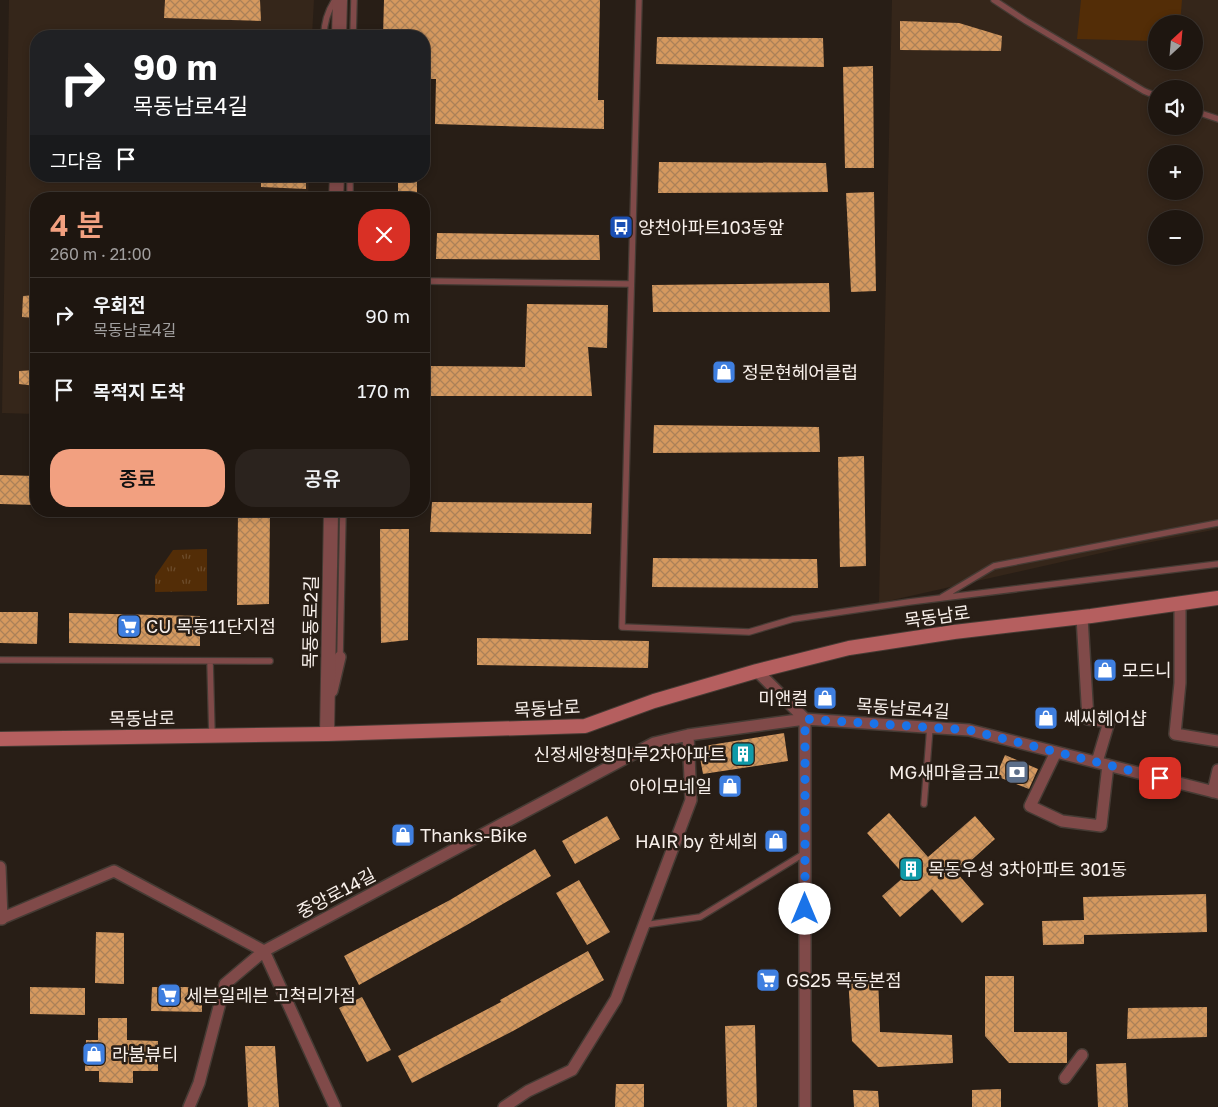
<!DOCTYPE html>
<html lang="ko">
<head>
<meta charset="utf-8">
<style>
  :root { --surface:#1e1610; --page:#2b231e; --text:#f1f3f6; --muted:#a19f9f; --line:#3c3530; --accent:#f2a080 }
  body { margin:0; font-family:"Golos Text","Noto Sans KR",sans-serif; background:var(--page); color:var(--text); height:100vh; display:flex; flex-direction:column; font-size:19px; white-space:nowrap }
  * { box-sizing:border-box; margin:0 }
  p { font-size:16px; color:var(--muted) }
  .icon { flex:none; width:28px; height:28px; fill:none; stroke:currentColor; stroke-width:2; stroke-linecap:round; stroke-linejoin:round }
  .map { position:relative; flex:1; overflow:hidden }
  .details { position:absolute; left:30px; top:192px; width:400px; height:325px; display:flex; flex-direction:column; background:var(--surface); border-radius:20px; box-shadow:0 2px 8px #0003,0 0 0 1px var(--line) }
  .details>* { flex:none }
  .top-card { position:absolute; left:30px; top:30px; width:400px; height:152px; border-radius:20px; box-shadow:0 2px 8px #0003,0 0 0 1px var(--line); background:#202124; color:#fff; overflow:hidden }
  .needle { width:32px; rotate:26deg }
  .fabs { position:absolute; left:1148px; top:15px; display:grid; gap:10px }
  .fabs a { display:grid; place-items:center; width:55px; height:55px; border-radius:50%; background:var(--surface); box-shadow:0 2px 8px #0003,0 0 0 1px var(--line); font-size:25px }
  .pin { position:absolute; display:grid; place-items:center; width:42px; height:42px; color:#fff; margin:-21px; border-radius:10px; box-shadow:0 2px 8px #0006 }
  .me { position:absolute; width:55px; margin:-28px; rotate:0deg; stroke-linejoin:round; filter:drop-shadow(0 0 4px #0008) }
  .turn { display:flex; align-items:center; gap:18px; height:105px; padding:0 20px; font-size:22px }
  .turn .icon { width:65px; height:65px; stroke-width:2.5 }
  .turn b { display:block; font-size:35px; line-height:42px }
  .then { display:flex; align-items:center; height:48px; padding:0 20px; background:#0003; gap:10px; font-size:19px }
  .round { display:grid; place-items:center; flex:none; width:52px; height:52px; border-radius:20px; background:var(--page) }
  .headline { display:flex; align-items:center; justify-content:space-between; height:85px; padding:0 20px }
  h1 { font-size:30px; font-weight:600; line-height:38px; color:var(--accent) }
  .action { display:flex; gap:10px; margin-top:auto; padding:10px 20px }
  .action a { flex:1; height:58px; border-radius:20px; background:var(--accent); color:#111; font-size:20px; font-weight:600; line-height:58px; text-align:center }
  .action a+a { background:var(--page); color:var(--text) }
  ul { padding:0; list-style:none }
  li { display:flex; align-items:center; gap:15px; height:75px; padding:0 20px; border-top:1px solid var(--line) }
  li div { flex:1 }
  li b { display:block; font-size:19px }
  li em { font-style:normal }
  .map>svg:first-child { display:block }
  .built { fill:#35261a; fill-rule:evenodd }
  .park { fill:url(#park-tufts) }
  .pitch { fill:#532d07 }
  .building { fill:url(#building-cross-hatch) }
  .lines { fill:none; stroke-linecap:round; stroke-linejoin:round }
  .service-casing { stroke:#453b34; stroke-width:8 }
  .minor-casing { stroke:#453b34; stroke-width:14 }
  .tertiary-casing { stroke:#453b34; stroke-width:16 }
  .secondary-casing { stroke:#453b34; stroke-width:16 }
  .service { stroke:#804a49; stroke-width:5.5 }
  .minor { stroke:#804a49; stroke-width:11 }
  .tertiary { stroke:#804a49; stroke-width:14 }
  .secondary { stroke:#b55f5f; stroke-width:14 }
  .route { stroke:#1a73e8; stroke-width:9; stroke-dasharray:0 16.2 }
  .labels { text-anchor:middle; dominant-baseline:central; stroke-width:5; stroke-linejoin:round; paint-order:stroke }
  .poi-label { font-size:18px; fill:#f8f0eb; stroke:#281e16; text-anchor:start }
  .street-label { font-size:18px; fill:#f8f0eb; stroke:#281e16 }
</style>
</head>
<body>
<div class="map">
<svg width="1218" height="1107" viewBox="0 0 1218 1107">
  <defs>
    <pattern id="park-tufts" width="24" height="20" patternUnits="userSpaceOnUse" patternTransform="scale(1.25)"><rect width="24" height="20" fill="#532d07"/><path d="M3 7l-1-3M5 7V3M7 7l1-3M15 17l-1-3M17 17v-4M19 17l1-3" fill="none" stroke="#6c4c2b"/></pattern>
    <pattern id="building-cross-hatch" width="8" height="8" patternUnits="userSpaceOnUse" patternTransform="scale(1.25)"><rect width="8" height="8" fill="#d5995f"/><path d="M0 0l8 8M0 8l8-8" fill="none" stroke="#ab8158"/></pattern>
  </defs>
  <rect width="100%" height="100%" fill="#281e16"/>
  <path class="built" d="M9,0H314L312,36H36V176H309L308,199H36V414L2,413Z
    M892,0H1218V529L1141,544L879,603ZM1156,24H1194V61H1156ZM1156,89H1194V126H1156ZM1156,154H1194V191H1156ZM1156,219H1194V256H1156Z"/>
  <path class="park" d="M207,549V591L155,592V576L173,550Z"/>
  <path class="pitch" d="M1081,0H1182L1180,24H1156V41L1077,39Z"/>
  <path class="building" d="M165,0H260L261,21L164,18Z
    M384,0H600L598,100H604V129L435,124L436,79H424V36H383Z
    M900,21L959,23L1002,36L1001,51L900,50Z
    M657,37L823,38L824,67L656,64Z
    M873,66L874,168H845L843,67Z
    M659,162L826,163L828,192L658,193Z
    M261,176H306V189L261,187Z
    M398,176H417V199H398Z
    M874,192L876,291L851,292L846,193Z
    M437,233L599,235L600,260L436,259Z
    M829,283L830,312H653L652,285Z
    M36,295V318L22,317L23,296Z
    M527,304L608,305L607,348L588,347L592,396H431L430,366L525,367Z
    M36,370V386L19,384V371Z
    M654,425L819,427L820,452L653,453Z
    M864,456L866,566L840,567L838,457Z
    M0,475L35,476L36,505L0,504Z
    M432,502L592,503L591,534L430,532Z
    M238,511H270L269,604L237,605Z
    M380,529H409L408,640L381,643Z
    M653,558L817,559L818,588L652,587Z
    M0,612H38L37,644L0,643Z
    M69,613L200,616V646L69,643Z
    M477,638L649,641L648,668L477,665Z
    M784,733L788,761L703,774L698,747Z
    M1005,755L1038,769L1029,789L996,776Z
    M889,813L928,857L975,816L995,839L957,873L984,904L962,923L932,889L900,917L882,896L905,876L867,833Z
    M607,816L620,839L575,864L562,841Z
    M535,849L551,876L465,926L359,985L344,956L450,900Z
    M579,880L610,932L587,945L556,893Z
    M1206,894L1207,932L1084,935V944L1043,945L1042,921L1084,920L1083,897Z
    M96,932L124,933V984L95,983Z
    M588,951L604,980L513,1031L412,1083L398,1056L501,1002L500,1000Z
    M878,976L880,1032L952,1035L953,1063L878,1067L852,1041L848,977Z
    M985,976H1014V1032H1067V1063H1009L985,1036Z
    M30,987L85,988V1015L30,1014Z
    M152,987H202V1012L151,1011Z
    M362,997L391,1050L367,1062L339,1008Z
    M1207,1007V1037L1127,1039L1128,1008Z
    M98,1018H127V1040L158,1041V1071H133V1083L99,1082V1071H85L86,1040H98Z
    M755,1025L757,1107H727L725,1026Z
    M245,1046H275L279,1107H248Z
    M1126,1063L1128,1107H1098L1096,1064Z
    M616,1084H644V1107H615Z
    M1001,1089V1107H972V1090Z
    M853,1090L878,1091L879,1107H854Z"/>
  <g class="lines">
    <g class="service-casing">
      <path id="service" d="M639,0L622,627L749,632L793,619L909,602L1218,564
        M994,0L1026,21L1144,91L1156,96
        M324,36C324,23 327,12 335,0
        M353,36L354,0
        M1194,111L1218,119
        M350,199V176
        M424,281L631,284
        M942,597L994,566L1218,523
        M340,657L343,511
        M0,660L270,661
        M210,661L212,736
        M924,804L930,727
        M644,925L700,917L805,853"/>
    </g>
    <g class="minor-casing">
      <path id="minor" d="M1180,604V683L1175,734L1218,741
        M1082,617L1088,719L1109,722L1097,762
        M757,671L805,719V1107
        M332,691L340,657
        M1056,752L1030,806L1062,821L1101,826L1108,765
        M1213,792L1218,770
        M0,867L2,919
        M0,919L114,871L264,951
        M264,951L335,1107
        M1065,1078L1082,1055
        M189,1107L199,1083L225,984L264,951L654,743L688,735L805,719L969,730L1218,793
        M504,1107L528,1091L572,1070L616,999L691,800L688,735"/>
    </g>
    <g class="tertiary-casing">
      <path id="tertiary" d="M339,36L340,0
        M336,199L337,176
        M327,734L331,511"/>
    </g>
    <g class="secondary-casing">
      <path id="secondary" d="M0,739L327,734L585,726L654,701L757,671L849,648L954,632L1091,616L1218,598"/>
    </g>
    <use href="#service" class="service"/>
    <use href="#minor" class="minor"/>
    <use href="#tertiary" class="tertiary"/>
    <use href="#secondary" class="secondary"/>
  </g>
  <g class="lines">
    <path class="route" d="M805,909V719L969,730L1160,778"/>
  </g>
  <defs>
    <g id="bus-square" transform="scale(1.25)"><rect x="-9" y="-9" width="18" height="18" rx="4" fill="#1a4fb4" stroke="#281e16"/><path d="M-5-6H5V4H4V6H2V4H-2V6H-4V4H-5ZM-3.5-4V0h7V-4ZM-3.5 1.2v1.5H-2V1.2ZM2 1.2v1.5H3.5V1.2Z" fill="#fff"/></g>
    <g id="shop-square" transform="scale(1.25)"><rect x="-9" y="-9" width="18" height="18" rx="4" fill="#3f7fe0" stroke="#281e16"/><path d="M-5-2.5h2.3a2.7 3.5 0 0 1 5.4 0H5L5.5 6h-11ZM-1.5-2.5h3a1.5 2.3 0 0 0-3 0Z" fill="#fff"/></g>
    <g id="supermarket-square" transform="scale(1.25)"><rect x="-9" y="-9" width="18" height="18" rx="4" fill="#3f7fe0" stroke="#281e16"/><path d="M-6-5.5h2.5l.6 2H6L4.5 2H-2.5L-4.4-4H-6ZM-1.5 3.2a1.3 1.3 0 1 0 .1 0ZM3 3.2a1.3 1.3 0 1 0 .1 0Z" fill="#fff"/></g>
    <g id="building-square" transform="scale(1.25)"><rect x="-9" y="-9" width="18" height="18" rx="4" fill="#0f9aa8" stroke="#281e16"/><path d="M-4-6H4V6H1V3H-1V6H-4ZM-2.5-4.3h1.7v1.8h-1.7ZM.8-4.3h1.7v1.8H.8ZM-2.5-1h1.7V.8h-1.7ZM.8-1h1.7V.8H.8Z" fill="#fff"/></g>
    <g id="bank-square" transform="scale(1.25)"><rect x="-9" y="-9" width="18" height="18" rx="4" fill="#5c6f8a" stroke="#281e16"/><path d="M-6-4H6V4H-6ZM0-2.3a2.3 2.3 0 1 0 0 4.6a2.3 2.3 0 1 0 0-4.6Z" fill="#fff"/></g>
  </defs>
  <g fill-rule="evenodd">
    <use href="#bus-square" x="621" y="227"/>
    <use href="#shop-square" x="724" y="372"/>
    <use href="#supermarket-square" x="129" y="626"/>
    <use href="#shop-square" x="1105" y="670"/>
    <use href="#shop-square" x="825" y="698"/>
    <use href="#shop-square" x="1046" y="718"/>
    <use href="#building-square" x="743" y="754"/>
    <use href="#bank-square" x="1017" y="772"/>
    <use href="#shop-square" x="730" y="786"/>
    <use href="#shop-square" x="403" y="835"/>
    <use href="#shop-square" x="776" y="841"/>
    <use href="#building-square" x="911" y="869"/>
    <use href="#supermarket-square" x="768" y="980"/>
    <use href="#supermarket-square" x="169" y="995"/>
    <use href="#shop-square" x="94" y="1054"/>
  </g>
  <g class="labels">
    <g class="poi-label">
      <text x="638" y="227">양천아파트103동앞</text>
      <text x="742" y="372">정문현헤어클럽</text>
      <text x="146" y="626">CU 목동11단지점</text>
      <text x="1122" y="670">모드니</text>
      <text x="808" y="698" text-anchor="end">미앤컬</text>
      <text x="1064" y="718">쎄씨헤어샵</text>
      <text x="726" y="754" text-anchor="end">신정세양청마루2차아파트</text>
      <text x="1000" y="772" text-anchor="end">MG새마을금고</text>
      <text x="712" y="786" text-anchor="end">아이모네일</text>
      <text x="420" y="835">Thanks-Bike</text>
      <text x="758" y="841" text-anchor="end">HAIR by 한세희</text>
      <text x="928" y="869">목동우성 3차아파트 301동</text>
      <text x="786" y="980">GS25 목동본점</text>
      <text x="186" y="995">세븐일레븐 고척리가점</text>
      <text x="112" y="1054">라붐뷰티</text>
    </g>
    <g class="street-label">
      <text transform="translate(937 616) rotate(-8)">목동남로</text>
      <text transform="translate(310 622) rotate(-89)">목동동로2길</text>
      <text transform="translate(547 708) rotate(-3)">목동남로</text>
      <text transform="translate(903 708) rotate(4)">목동남로4길</text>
      <text transform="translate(142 718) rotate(-1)">목동남로</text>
      <text transform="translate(336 893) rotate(-28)">중앙로14길</text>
    </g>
  </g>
</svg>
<div class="fabs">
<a><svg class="needle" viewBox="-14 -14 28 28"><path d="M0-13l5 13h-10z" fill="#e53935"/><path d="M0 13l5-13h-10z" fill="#a19f9f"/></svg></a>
<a><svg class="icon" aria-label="sound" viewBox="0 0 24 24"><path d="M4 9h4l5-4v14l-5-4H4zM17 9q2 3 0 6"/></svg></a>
<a>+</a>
<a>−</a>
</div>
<div class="pin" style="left:1160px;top:778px;background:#d93025"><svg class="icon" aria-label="arrive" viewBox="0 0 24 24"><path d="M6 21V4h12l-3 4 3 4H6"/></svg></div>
<svg class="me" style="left:805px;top:909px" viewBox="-20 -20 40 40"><circle r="19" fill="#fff"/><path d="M0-13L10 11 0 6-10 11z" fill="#1a73e8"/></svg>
<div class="top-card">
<div class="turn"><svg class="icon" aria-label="right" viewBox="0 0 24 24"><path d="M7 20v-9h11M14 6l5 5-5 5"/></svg><div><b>90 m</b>목동남로4길</div></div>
<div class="then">그다음<svg class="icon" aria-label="arrive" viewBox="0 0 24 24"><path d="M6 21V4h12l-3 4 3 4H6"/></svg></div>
</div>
<section class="details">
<div class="headline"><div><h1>4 분</h1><p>260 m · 21:00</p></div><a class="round" style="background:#d93025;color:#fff"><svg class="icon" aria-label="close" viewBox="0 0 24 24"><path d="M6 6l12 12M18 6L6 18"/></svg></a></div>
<ul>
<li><svg class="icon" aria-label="right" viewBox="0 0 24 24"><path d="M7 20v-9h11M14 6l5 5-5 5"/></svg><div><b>우회전</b><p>목동남로4길</p></div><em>90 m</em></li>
<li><svg class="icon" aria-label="arrive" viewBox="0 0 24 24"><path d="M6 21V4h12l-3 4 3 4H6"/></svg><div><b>목적지 도착</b></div><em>170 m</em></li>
</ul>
<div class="action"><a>종료</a><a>공유</a></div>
</section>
</div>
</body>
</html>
